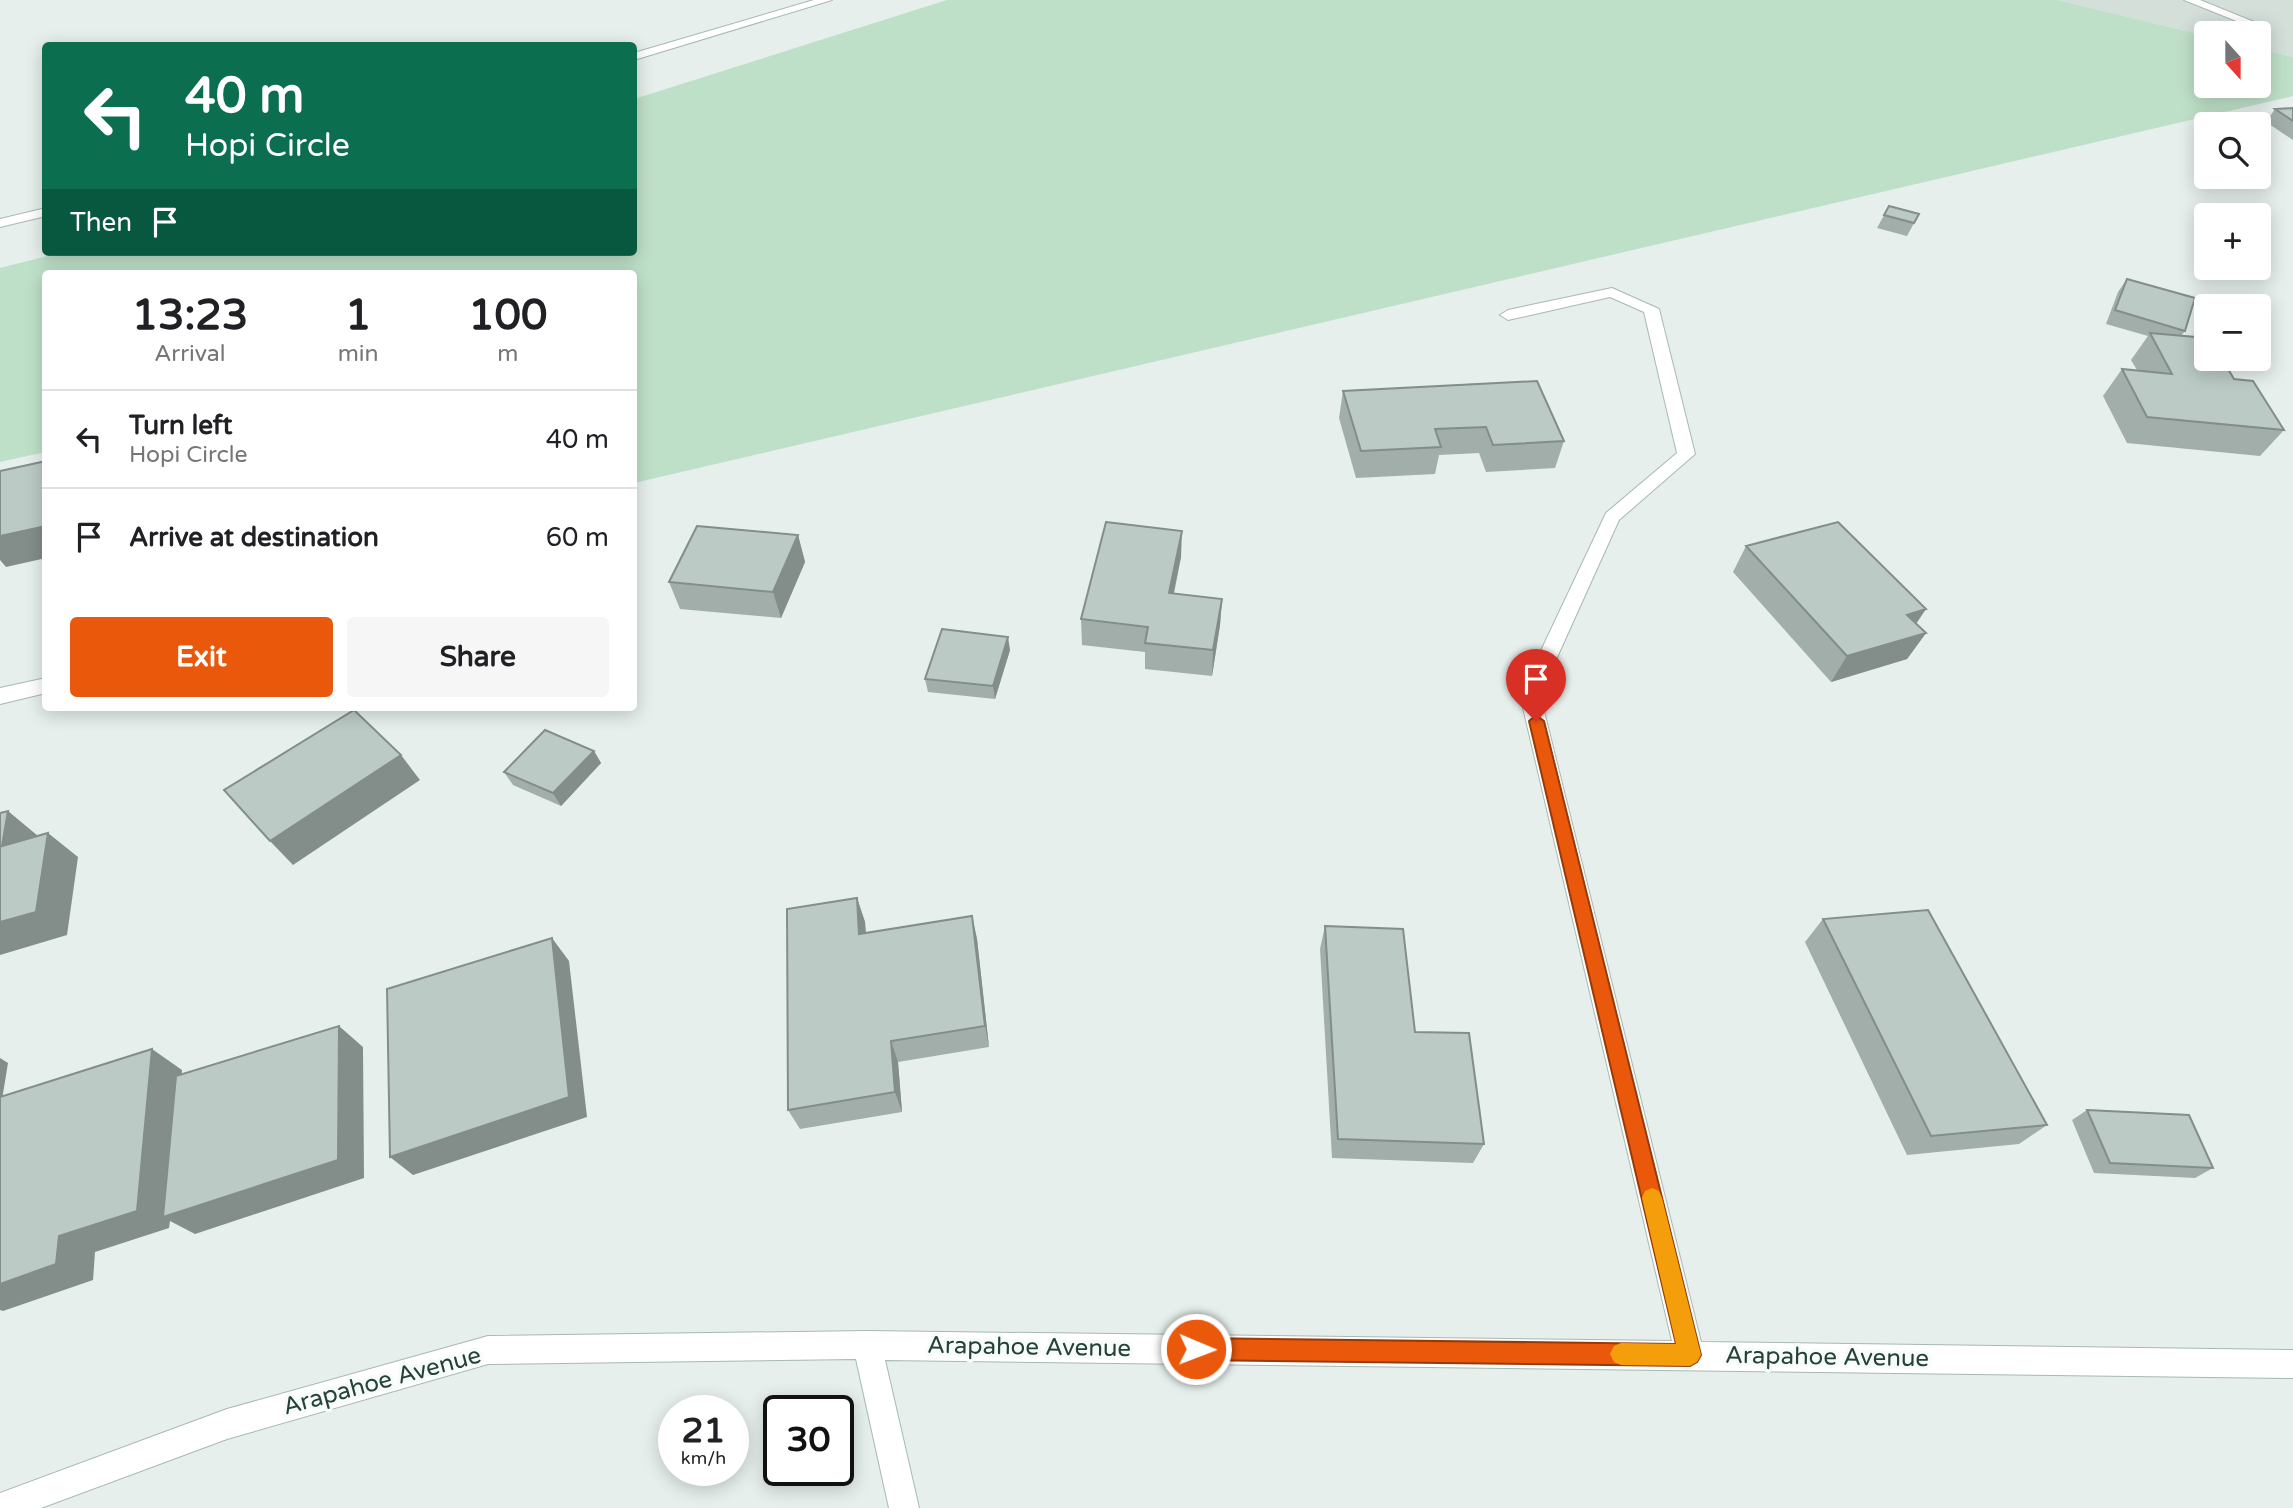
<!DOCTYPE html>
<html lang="en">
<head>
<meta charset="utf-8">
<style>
  :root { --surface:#fff; --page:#f6f6f6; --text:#202124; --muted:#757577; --line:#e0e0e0; --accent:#ea580c }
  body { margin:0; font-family:"Varela Round",sans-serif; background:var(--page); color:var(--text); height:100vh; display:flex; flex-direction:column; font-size:26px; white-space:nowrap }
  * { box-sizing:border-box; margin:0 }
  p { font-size:23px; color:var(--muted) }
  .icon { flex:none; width:38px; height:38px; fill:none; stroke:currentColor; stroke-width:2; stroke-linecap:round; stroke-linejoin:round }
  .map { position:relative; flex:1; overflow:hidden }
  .drawer { position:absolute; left:42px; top:270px; width:595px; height:441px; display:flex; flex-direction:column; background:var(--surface); border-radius:7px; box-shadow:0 4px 18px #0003 }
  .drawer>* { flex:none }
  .guide { position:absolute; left:42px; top:42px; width:595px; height:214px; border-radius:7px; box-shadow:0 4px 18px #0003; background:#0b6e4f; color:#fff; overflow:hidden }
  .needle { width:46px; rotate:159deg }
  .controls { position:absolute; left:2194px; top:21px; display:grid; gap:14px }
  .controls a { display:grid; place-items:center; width:77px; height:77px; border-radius:7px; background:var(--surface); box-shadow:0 4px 18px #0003; font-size:35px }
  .speed { position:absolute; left:658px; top:1395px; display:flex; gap:14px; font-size:35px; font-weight:700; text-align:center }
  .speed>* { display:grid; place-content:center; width:91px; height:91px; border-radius:50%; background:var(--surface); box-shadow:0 4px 18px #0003; line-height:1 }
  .speed small { font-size:18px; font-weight:400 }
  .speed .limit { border:4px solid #111; border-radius:10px; background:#fff; color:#111 }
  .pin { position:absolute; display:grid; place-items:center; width:60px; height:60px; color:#fff; margin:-72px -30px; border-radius:50% 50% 50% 0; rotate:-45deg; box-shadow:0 0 7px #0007 }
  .pin .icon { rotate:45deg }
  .me { position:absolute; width:77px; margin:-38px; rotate:91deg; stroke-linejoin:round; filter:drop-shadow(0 0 5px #0008) }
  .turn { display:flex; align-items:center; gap:24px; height:147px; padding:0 28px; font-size:32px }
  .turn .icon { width:91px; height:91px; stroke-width:2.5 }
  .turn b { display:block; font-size:49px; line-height:60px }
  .then { display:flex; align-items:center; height:66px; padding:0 28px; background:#0003; gap:14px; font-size:26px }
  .eta { display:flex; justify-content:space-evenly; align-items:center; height:119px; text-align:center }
  .eta b { font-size:42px; font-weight:800; line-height:49px }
  .action { display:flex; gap:14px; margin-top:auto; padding:14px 28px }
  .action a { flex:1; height:80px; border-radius:7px; background:var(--accent); color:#fff; font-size:28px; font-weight:800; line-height:80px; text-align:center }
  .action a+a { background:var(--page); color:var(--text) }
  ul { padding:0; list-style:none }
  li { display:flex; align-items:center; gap:21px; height:98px; padding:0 28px; border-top:2px solid var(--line) }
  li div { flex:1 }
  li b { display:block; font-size:26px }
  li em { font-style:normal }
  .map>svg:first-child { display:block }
  .built { fill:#d4dfda }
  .green { fill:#bfe0c8 }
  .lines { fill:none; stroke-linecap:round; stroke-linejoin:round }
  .service-casing { stroke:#a8b8b2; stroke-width:2 }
  .minor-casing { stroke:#a8b8b2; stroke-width:2 }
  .tertiary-casing { stroke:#a8b8b2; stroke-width:2 }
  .service { fill:#fff; fill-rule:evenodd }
  .minor { fill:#fff; fill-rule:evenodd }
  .tertiary { fill:#fff; fill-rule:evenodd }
  .wall { fill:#a1aea9 }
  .shaded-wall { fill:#838d89 }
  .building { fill:#bbcac4; stroke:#838d89; stroke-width:2 }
  .route { fill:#ea580c; stroke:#983908; stroke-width:2 }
  .slow { fill:#f59e0b }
  .labels { text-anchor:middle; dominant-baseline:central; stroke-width:7; stroke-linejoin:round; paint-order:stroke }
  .near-street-label { font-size:24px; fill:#24423a; stroke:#f7fbf9 }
</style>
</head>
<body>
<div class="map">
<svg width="2293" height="1508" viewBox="0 0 2293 1508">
  <rect width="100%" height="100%" fill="#e6efeb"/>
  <path class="built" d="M2057,0H2293V57L2259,49V33H2207V36Z"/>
  <path class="green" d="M947,0H2057L2207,36V86H2259V49L2293,57V96L634,483V273H46L45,452L0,462V268L63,252H634V99Z"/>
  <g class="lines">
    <g class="service-casing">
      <path id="service" d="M2184,0H2200L2269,28L2259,30Z
        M1612,288L1659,309L1695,454L1619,520L1540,695L1537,700L1530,703L1523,700L1520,695L1606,513L1677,453L1644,312L1610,297L1508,320L1500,315L1508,310Z"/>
    </g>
    <g class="minor-casing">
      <path id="minor" d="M46,678V693L0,704V688Z
        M1530,687L1537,690L1540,695L1701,1342L2293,1350V1378L885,1360L919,1508H889L856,1359L488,1364L227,1439L41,1508H0V1493L227,1409L488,1336L867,1331L1672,1341L1520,695L1523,690Z"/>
    </g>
    <g class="tertiary-casing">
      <path id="tertiary" d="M814,0H832L634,60V53Z
        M46,208V216L0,227V219Z"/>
    </g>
    <use href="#service" class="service"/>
    <use href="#minor" class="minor"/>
    <use href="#tertiary" class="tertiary"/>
  </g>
  <path class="wall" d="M2293,108V140L2266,122L2275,109Z
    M1889,206L1919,214L1907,236L1877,228Z
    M2127,279L2185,331L2181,336L2234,379L2284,430L2260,456L2127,443L2103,396L2122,369L2137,370L2131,360L2148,336L2106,324L2118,292Z
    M1343,391L1564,441L1555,468L1486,472L1479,453L1439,455L1435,474L1356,478L1339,418Z
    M798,535L805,562L781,618L680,609L669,582Z
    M1746,546L1916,624L1926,633L1907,659L1831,682L1733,572Z
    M1181,557L1174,594L1222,599L1220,625L1212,676L1145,669V652L1082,645L1081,619Z
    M1010,650L995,699L928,692L925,679Z
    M594,751L601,763L561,806L513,785L504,772Z
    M857,898L865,922L866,933L972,916L977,939L989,1047L898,1062L902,1112L800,1129L788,1110Z
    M1823,919L2047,1125L2019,1144L1907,1155L1805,942Z
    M1325,926L1415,1032L1484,1144L1473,1163L1332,1158L1320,949Z
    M2087,1110L2213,1168L2195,1178L2094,1173L2072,1120Z"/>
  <path class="shaded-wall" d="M46,526V558L6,567L0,560V536Z
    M1182,531L1181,557L1168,619L1169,593Z
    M798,535L805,562L781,618L773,592Z
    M1222,599L1220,625L1212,676L1213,650Z
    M1926,609L1908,636L1907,615Z
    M1926,633L1907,659L1831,682L1847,656Z
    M1008,637L1010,650L995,699L993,686Z
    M594,751L601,763L561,806L553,793Z
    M401,755L420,780L293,865L270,841Z
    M8,811L38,836L2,846L0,832V812L7,818Z
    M48,833L78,857L67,935L0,955V922Z
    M857,898L865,922L867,957L859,934Z
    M972,916L977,939L989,1047L985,1026Z
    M552,938L569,961L587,1117L413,1175L390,1157Z
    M339,1026L363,1047L364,1178L195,1234L170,1221L169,1228L95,1252L93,1280L3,1311L0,1310V1280L59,1236L152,1049L182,1070L170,1215Z
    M891,1041L898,1062L902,1112L895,1092Z
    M0,1058L8,1063L0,1112Z"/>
  <path class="building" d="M2293,108V121L2275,109Z
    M1889,206L1919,214L1914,223L1884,215Z
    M2127,279L2195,298L2185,331L2115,310Z
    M2150,333L2207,338V359H2222L2234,379L2253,381L2284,430L2147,417L2122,369L2172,374Z
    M1537,381L1564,441L1493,445L1486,427L1435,429L1441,447L1361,451L1343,391Z
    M46,461V526L0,536V471Z
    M1106,522L1182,531L1169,593L1222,599L1213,650L1145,643L1148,627L1081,619Z
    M1838,522L1926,609L1907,615L1926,633L1847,656L1746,546Z
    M697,526L798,535L773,592L669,582Z
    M942,629L1008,637L993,686L925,679Z
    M354,710L401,755L270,841L224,790Z
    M545,730L594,751L553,793L504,772Z
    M8,811L2,846L48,833L36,912L0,922V813Z
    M857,898L859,934L972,916L985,1026L891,1041L895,1092L788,1110L787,909Z
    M1928,910L2047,1125L1931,1136L1823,919Z
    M1325,926L1403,929L1415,1032L1469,1033L1484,1144L1338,1139Z
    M552,938L569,1097L390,1157L387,989Z
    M339,1026L338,1160L163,1217L176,1076Z
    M152,1049L137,1211L59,1236L56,1264L0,1284V1097Z
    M2087,1110L2189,1115L2213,1168L2110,1163Z"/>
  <path class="route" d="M1536,715L1544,721L1701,1355L1697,1362L1690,1366L1196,1360L1188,1356L1185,1349L1188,1341L1196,1338L1676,1344L1529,721Z"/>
  <path class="slow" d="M1652,1188L1659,1191L1662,1198L1701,1355L1697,1362L1690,1366L1621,1365L1614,1362L1610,1354L1614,1346L1621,1343L1676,1344L1642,1198L1645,1191Z"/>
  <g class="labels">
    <g class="near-street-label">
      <text transform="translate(1029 1347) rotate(1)">Arapahoe Avenue</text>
      <text transform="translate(1827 1357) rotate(1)">Arapahoe Avenue</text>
      <text transform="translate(382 1381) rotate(-15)">Arapahoe Avenue</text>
    </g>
  </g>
</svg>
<div class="controls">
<a><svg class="needle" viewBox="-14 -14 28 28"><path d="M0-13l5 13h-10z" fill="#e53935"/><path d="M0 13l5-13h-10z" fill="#757577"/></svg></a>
<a><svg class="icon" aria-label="search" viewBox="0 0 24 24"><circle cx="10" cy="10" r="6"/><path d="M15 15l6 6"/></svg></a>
<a>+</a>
<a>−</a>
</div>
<div class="speed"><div>21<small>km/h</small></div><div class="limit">30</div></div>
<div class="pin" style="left:1536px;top:721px;background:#d93025"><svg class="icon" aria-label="arrive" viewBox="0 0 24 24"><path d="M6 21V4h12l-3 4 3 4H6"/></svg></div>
<svg class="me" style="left:1196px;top:1349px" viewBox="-20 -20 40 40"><circle r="17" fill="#ea580c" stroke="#fff" stroke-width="3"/><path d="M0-11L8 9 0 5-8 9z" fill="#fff"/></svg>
<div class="guide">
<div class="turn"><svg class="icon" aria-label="left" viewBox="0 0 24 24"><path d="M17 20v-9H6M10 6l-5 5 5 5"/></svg><div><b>40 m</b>Hopi Circle</div></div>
<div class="then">Then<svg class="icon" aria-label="arrive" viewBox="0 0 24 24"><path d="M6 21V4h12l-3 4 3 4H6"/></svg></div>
</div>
<section class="drawer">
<div class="eta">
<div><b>13:23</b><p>Arrival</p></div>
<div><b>1</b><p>min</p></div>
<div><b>100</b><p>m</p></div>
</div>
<ul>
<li><svg class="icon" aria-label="left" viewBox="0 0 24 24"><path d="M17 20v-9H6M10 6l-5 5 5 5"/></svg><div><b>Turn left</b><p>Hopi Circle</p></div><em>40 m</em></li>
<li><svg class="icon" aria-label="arrive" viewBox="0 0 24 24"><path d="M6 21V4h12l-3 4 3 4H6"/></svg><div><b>Arrive at destination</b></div><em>60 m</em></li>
</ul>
<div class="action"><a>Exit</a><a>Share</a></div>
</section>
</div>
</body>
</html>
